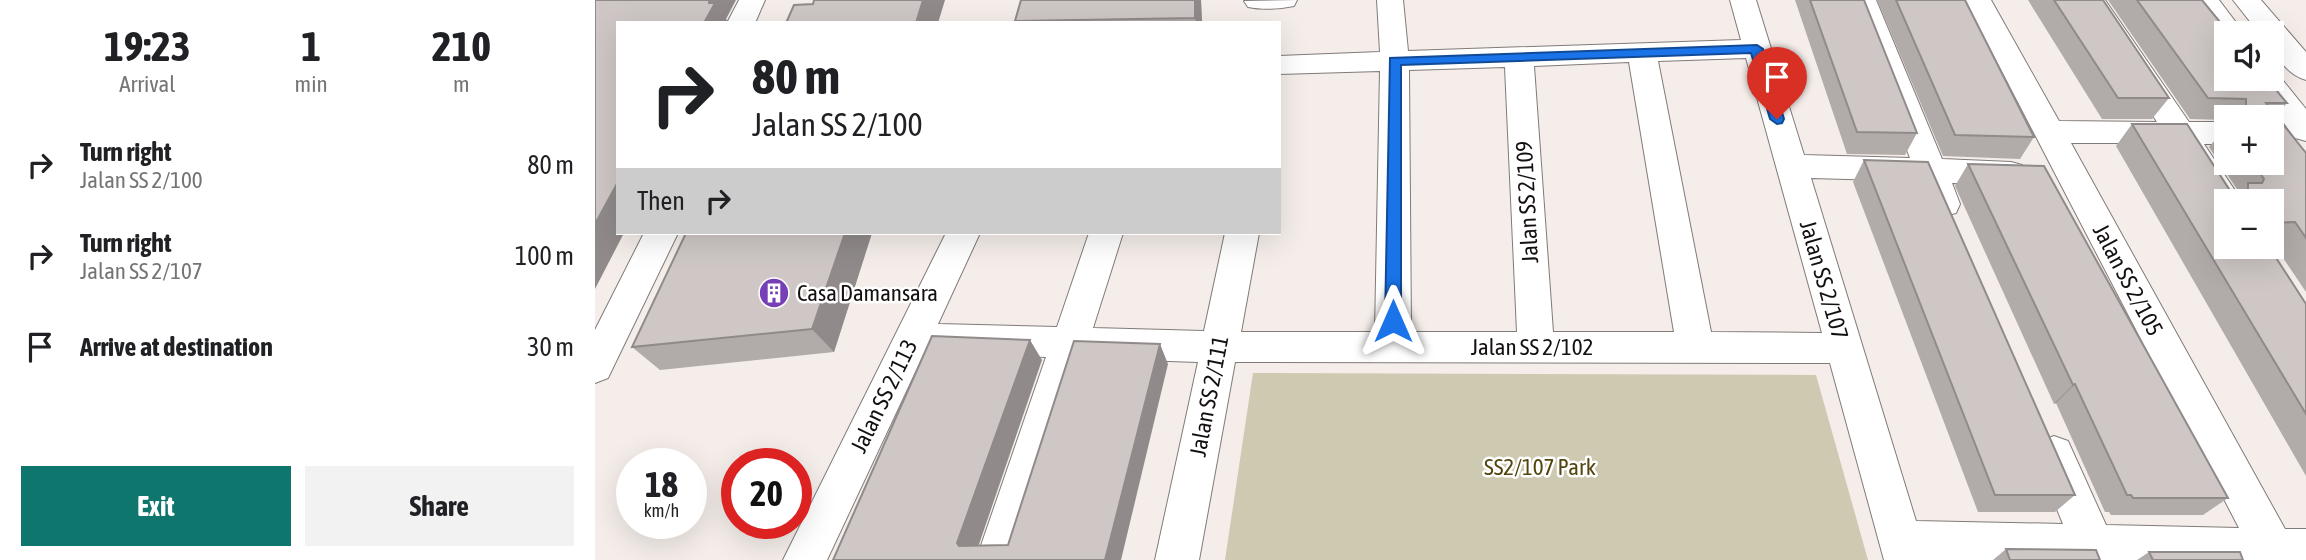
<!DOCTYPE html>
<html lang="en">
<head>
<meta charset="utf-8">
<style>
  :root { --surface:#fff; --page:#f2f2f2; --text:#202124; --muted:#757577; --accent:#0f766e }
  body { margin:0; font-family:"Asap Condensed",sans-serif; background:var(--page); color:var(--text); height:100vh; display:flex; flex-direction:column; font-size:26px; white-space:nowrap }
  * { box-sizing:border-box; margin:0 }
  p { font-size:23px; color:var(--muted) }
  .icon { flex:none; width:38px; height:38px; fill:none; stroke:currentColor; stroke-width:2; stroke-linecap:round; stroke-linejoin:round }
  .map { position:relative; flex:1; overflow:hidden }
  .panel { display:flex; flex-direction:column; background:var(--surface); width:595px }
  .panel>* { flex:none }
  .guide { position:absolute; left:21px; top:21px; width:665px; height:214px; border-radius:0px; box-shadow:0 7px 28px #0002; background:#fff; color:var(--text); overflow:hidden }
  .tools { position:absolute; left:1619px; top:21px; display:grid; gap:14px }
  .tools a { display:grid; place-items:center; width:70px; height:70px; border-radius:0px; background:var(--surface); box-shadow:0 7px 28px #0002; font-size:35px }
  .speed { position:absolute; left:21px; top:448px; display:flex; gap:14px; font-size:35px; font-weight:700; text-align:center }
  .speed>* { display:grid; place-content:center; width:91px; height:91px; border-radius:50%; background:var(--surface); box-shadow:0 7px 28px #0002; line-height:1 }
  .speed small { font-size:18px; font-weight:400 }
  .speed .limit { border:10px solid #d22; background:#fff; color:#111 }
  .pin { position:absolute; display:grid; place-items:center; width:60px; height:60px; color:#fff; margin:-72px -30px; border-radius:50% 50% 50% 0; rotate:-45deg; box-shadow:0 0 7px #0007 }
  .pin .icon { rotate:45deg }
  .me { position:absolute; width:77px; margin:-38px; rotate:0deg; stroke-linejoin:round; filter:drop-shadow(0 0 5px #0008) }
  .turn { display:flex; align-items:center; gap:24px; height:147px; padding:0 21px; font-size:32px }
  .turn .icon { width:91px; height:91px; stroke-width:2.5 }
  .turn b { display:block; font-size:49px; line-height:60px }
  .then { display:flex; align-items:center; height:66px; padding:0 21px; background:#0003; gap:14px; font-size:26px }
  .eta { display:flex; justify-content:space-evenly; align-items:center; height:119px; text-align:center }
  .eta b { font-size:42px; font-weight:700; line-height:49px }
  .button { display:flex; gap:14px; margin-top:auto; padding:14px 21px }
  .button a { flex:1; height:80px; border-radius:0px; background:var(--accent); color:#fff; font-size:28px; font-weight:700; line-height:80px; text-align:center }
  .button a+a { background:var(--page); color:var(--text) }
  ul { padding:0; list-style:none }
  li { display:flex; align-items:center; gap:21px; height:91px; padding:0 21px }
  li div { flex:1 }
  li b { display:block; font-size:26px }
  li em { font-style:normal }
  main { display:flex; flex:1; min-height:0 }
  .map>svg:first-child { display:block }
  .green { fill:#cec9b1 }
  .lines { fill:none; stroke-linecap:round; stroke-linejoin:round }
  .minor-casing { stroke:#817b78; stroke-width:2 }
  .minor { fill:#fff; fill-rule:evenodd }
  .wall { fill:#b1aba9 }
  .shaded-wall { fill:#908b8a }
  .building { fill:#cec7c5; stroke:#908b8a; stroke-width:2 }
  .route { fill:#1a73e8; stroke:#114b97; stroke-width:2 }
  .labels { text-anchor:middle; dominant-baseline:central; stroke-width:5; stroke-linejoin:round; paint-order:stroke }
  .street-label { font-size:23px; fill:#13100f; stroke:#fff }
  .poi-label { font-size:23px; fill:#13100f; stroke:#fff; text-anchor:start }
  .park-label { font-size:23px; fill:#52460e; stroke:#fff }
</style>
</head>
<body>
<main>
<section class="panel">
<div class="eta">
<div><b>19:23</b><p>Arrival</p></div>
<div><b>1</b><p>min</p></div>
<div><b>210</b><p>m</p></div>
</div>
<ul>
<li><svg class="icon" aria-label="right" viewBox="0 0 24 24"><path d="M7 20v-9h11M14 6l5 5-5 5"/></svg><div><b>Turn right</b><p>Jalan SS 2/100</p></div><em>80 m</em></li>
<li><svg class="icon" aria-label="right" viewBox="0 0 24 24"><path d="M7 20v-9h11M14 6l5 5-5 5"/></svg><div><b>Turn right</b><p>Jalan SS 2/107</p></div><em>100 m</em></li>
<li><svg class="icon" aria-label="arrive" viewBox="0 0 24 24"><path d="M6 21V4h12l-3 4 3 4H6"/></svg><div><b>Arrive at destination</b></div><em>30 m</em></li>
</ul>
<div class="button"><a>Exit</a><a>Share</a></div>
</section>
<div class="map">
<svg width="1711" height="560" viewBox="0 0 1711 560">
  <rect width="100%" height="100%" fill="#f4ede9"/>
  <path class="green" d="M658,373L1221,375L1273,560H630Z"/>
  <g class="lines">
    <g class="minor-casing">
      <path id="minor" d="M144,0H170L160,23H132Z
        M702,0L699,6C684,9 668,10 653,7L649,1Z
        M782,0H808L813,51L1146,40L1135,0H1161L1209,155L1315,158L1255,0H1281L1347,159L1416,162L1427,165L1432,173L1427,181L1416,184L1357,183L1365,204L1361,213L1349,216L1337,213L1324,181L1216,178L1321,521L1468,524L1439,454L1445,441L1459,436L1473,441L1511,525L1644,528L1370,0H1396L1464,121L1562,122L1484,0H1510L1594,122H1631V144H1609L1647,201H1631V214L1619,211L1576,143H1476L1690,529H1711V560H1289L1235,363L640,362L604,560H560L603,362L488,358L425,560H381L451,357L329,353L232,560H188L351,233H385L343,324L462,327L494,233H528L498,328L609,331L630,233H664L646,332H780L785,71L684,74V56L785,52ZM1151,58L1227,333L1116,332L1063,61ZM1034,62L1079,332H958L939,66ZM910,67L922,332H816L814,70Z
        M1597,0H1624L1649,33H1631V41L1625,39Z
        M1638,0H1666L1711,52V80C1692,75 1676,53 1676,33H1664Z
        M1676,71L1681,72L1711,109V141L1700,138L1656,79H1676Z
        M49,233H83L13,378L0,383V330Z"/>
    </g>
    <use href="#minor" class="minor"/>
  </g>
  <path class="wall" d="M426,0H606L607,23H421L420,21Z
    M1200,0H1269L1322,133L1310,155L1252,154Z
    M1282,0H1370L1439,137L1425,159L1348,156Z
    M1433,0H1508L1574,98L1557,119H1507Z
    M1513,0H1607L1692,103L1681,115L1711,153V292L1678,243H1676V201H1631L1711,304V476L1521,146L1537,124L1636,192L1643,193L1644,192L1614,147L1631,127V163H1676V117H1631V120L1595,119Z
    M1269,160L1480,495L1460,512H1383L1258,182Z
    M1373,164L1633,498L1608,515H1516L1514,512H1510L1461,403L1459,404L1360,186Z
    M91,233H277L239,352L65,370L37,347Z
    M1411,549L1505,560H1398Z
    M1554,552L1648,560H1542Z"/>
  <path class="shaded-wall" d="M114,0H141L131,19L134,23H109L114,3Z
    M328,0H350L343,23H321Z
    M600,0H606L607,23H601L600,18Z
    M23,182V233H29L0,289V224Z
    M250,233H277L239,352L217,329Z
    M435,340L447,360L379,559L362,543Z
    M565,344L573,364L526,560H510Z
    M1480,384L1461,403L1459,404L1478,385Z"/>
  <path class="building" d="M0,0H114V3H120L109,23H23V182L0,224Z
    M219,0H328L321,23H191L199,5L218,4Z
    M426,0H600V18L420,21Z
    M1215,0H1269L1322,133L1262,132Z
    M1301,0H1370L1439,137L1360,135Z
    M1459,0H1508L1574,98H1523Z
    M1542,0H1607L1634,33H1631V79H1672L1692,103H1671L1711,153V238L1700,222L1676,223V201H1631V247H1674L1711,304V414L1537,124H1592L1636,192L1653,195V183H1667L1669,179L1658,163H1676V117H1651V99L1613,98Z
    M1269,160L1333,162L1480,495H1400Z
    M1373,164L1449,166L1633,498H1538L1536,495H1532L1480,384L1478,385Z
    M91,233H250L217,329L37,347Z
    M337,336L435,340L362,543L364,546L413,545L479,341L565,344L510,560H238Z
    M1411,549L1501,550L1505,560H1415Z
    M1554,552H1645L1648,560H1558Z"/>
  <path class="route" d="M1162,45L1168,49L1189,119L1187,123L1182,124L1175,119L1156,53L806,65V321L804,326H792L790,321L795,58Z"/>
  <defs>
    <g id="building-disc" transform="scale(1.575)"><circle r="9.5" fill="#763fb5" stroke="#fff"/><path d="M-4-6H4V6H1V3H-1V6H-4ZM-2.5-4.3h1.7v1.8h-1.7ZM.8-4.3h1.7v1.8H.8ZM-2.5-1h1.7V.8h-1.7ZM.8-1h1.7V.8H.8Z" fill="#fff"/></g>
  </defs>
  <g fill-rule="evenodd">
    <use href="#building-disc" x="179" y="293"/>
  </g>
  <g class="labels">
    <g class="street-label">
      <text transform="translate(932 202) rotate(-93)">Jalan SS 2/109</text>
      <text transform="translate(1229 280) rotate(74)">Jalan SS 2/107</text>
      <text transform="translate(1533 280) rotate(62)">Jalan SS 2/105</text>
      <text x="937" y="347">Jalan SS 2/102</text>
      <text transform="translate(289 396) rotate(-64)">Jalan SS 2/113</text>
      <text transform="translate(614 396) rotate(-79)">Jalan SS 2/111</text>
    </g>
    <g class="poi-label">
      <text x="202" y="293">Casa Damansara</text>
    </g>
    <g class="park-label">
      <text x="945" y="467">SS2/107 Park</text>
    </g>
  </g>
</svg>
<div class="tools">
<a><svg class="icon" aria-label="sound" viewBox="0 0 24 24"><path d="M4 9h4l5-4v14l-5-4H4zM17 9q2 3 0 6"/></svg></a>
<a>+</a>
<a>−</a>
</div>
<div class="speed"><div>18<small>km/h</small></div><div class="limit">20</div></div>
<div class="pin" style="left:1182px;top:119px;background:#d93025"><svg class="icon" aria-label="arrive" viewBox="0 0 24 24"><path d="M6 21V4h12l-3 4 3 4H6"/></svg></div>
<svg class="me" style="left:798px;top:321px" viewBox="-20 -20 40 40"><path d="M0-17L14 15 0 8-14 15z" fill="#1a73e8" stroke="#fff" stroke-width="4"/></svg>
<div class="guide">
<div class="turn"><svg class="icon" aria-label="right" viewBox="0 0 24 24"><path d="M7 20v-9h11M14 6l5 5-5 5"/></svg><div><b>80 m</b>Jalan SS 2/100</div></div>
<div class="then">Then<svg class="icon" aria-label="right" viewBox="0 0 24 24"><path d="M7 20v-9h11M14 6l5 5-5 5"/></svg></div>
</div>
</div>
</main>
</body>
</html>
